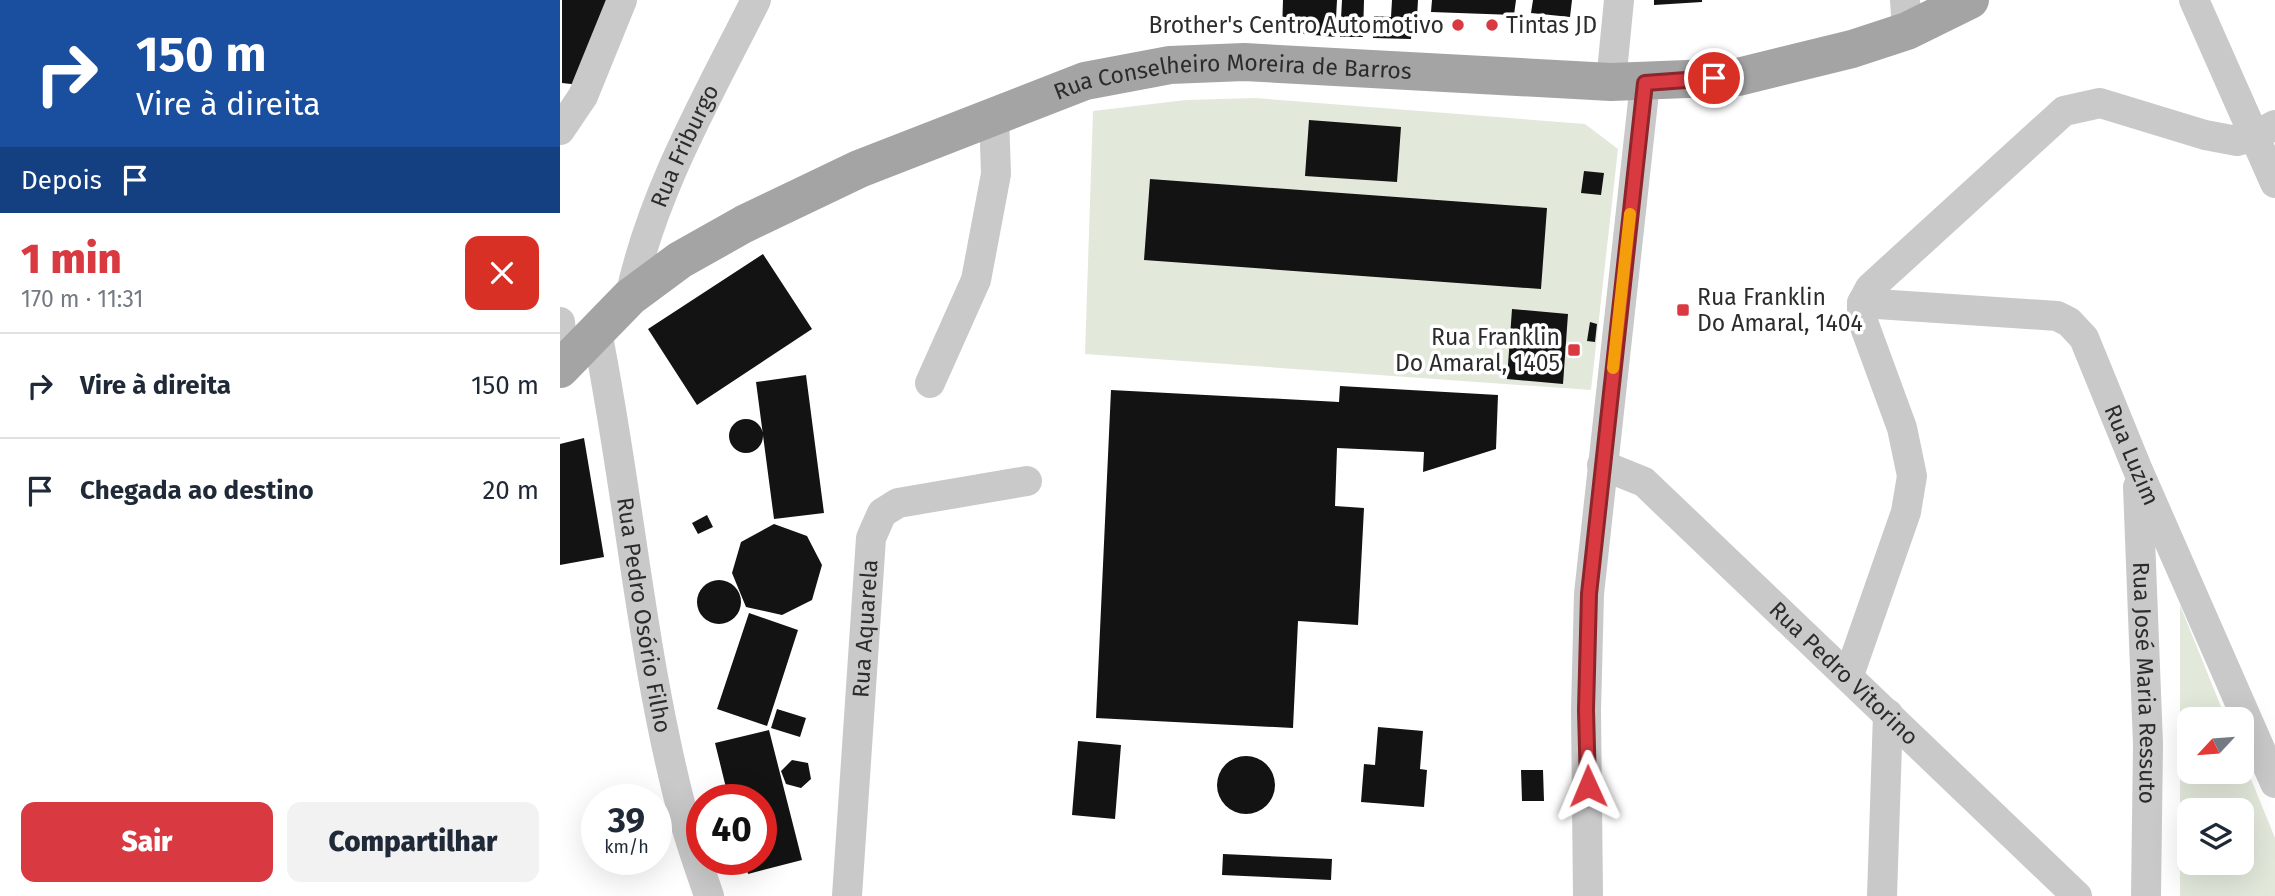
<!DOCTYPE html>
<html lang="pt">
<head>
<meta charset="utf-8">
<style>
  :root { --surface:#fff; --page:#f2f2f3; --text:#1f2937; --muted:#747a83; --line:#e0e1e3; --accent:#d93940 }
  body { margin:0; font-family:"Fira Sans",sans-serif; background:var(--page); color:var(--text); height:100vh; display:flex; flex-direction:column; font-size:26px; white-space:nowrap }
  * { box-sizing:border-box; margin:0 }
  p { font-size:23px; color:var(--muted) }
  .icon { flex:none; width:38px; height:38px; fill:none; stroke:currentColor; stroke-width:2; stroke-linecap:round; stroke-linejoin:round }
  .map { position:relative; flex:1; overflow:hidden }
  .sheet { display:flex; flex-direction:column; background:var(--surface); width:560px }
  .sheet>* { flex:none }
  .hud { background:#1a4fa0; color:#fff; overflow:hidden }
  .needle { width:46px; rotate:244deg }
  .buttons { position:absolute; left:1617px; top:707px; display:grid; gap:14px }
  .buttons a { display:grid; place-items:center; width:77px; height:77px; border-radius:14px; background:var(--surface); box-shadow:0 7px 28px #0002; font-size:35px }
  .speed { position:absolute; left:21px; top:784px; display:flex; gap:14px; font-size:35px; font-weight:700; text-align:center }
  .speed>* { display:grid; place-content:center; width:91px; height:91px; border-radius:50%; background:var(--surface); box-shadow:0 7px 28px #0002; line-height:1 }
  .speed small { font-size:18px; font-weight:400 }
  .speed .limit { border:10px solid #d22; background:#fff; color:#111 }
  .pin { position:absolute; display:grid; place-items:center; width:60px; height:60px; color:#fff; margin:-30px; border:4px solid #fff; border-radius:50%; box-shadow:0 2px 7px #0007 }
  .me { position:absolute; width:77px; margin:-38px; rotate:359deg; stroke-linejoin:round; filter:drop-shadow(0 0 5px #0008) }
  .turn { display:flex; align-items:center; gap:24px; height:147px; padding:0 21px; font-size:32px }
  .turn .icon { width:91px; height:91px; stroke-width:2.5 }
  .turn b { display:block; font-size:49px; line-height:60px }
  .then { display:flex; align-items:center; height:66px; padding:0 21px; background:#0003; gap:14px; font-size:26px }
  .round { display:grid; place-items:center; flex:none; width:74px; height:74px; border-radius:14px; background:var(--page) }
  .headline { display:flex; align-items:center; justify-content:space-between; height:119px; padding:0 21px }
  h1 { font-size:42px; font-weight:800; line-height:52px; color:var(--accent) }
  .action { display:flex; gap:14px; margin-top:auto; padding:14px 21px }
  .action a { flex:1; height:80px; border-radius:14px; background:var(--accent); color:#fff; font-size:28px; font-weight:800; line-height:80px; text-align:center }
  .action a+a { background:var(--page); color:var(--text) }
  ul { padding:0; list-style:none }
  li { display:flex; align-items:center; gap:21px; height:105px; padding:0 21px; border-top:2px solid var(--line) }
  li div { flex:1 }
  li b { display:block; font-size:26px }
  li em { font-style:normal }
  main { display:flex; flex:1; min-height:0 }
  .map>svg:first-child { display:block }
  .green { fill:#e2e9db; fill-rule:evenodd }
  .building { fill:#131313 }
  .lines { fill:none; stroke-linecap:round; stroke-linejoin:round }
  .minor { stroke:#c9c9c9; stroke-width:30 }
  .major { stroke:#a4a4a4; stroke-width:38 }
  .route-casing { stroke:#8d252a; stroke-width:18 }
  .route { stroke:#d93940; stroke-width:12 }
  .slow { stroke:#f59e0b; stroke-width:12 }
  .poi-dot { fill:#d93940; stroke:#fff; stroke-width:2.5 }
  .labels { text-anchor:middle; dominant-baseline:central; stroke-width:7; stroke-linejoin:round; paint-order:stroke }
  .poi-label { font-size:23px; fill:#2c2c2c; stroke:#fff; text-anchor:end }
  .street-label { font-size:23px; fill:#2c2c2c; stroke:#fff }
</style>
</head>
<body>
<main>
<section class="sheet">
<div class="hud">
<div class="turn"><svg class="icon" aria-label="right" viewBox="0 0 24 24"><path d="M7 20v-9h11M14 6l5 5-5 5"/></svg><div><b>150 m</b>Vire à direita</div></div>
<div class="then">Depois<svg class="icon" aria-label="arrive" viewBox="0 0 24 24"><path d="M6 21V4h12l-3 4 3 4H6"/></svg></div>
</div>
<div class="headline"><div><h1>1 min</h1><p>170 m · 11:31</p></div><a class="round" style="background:#d93025;color:#fff"><svg class="icon" aria-label="close" viewBox="0 0 24 24"><path d="M6 6l12 12M18 6L6 18"/></svg></a></div>
<ul>
<li><svg class="icon" aria-label="right" viewBox="0 0 24 24"><path d="M7 20v-9h11M14 6l5 5-5 5"/></svg><div><b>Vire à direita</b></div><em>150 m</em></li>
<li><svg class="icon" aria-label="arrive" viewBox="0 0 24 24"><path d="M6 21V4h12l-3 4 3 4H6"/></svg><div><b>Chegada ao destino</b></div><em>20 m</em></li>
</ul>
<div class="action"><a>Sair</a><a>Compartilhar</a></div>
</section>
<div class="map">
<svg width="1715" height="896" viewBox="0 0 1715 896">
  <rect width="100%" height="100%" fill="#fff"/>
  <path class="green" d="M695,98L1025,124L1058,149L1031,390L525,354L533,111L626,100Z
    M1620,605L1666,719H1629V772H1682V757L1715,838V896H1620ZM1629,810H1682V863H1629Z"/>
  <path class="building" d="M2,0H50L20,85L2,83Z
    M723,0H777L775,37L722,32Z
    M782,0H804L803,37H780Z
    M832,0H858L857,17L852,18L851,39L813,38L814,16L831,17Z
    M872,0H956L954,15L871,12Z
    M973,0H1012L1010,17L971,13Z
    M1094,0H1142V2L1094,5Z
    M749,120L841,127L837,182L745,176Z
    M1024,171L1044,173L1041,195L1021,193Z
    M590,179L987,208L981,289L584,260Z
    M203,254L252,329L137,405L88,329Z
    M952,309L1008,314L1003,384L947,379Z
    M1030,322L1037,324L1035,342L1027,341Z
    M246,375L264,513L214,519L196,382Z
    M780,386L938,395L936,449L863,472L864,452L777,448L775,506L804,508L798,625L738,621L733,728L536,718L551,390L779,402Z
    M169 436a17 17 0 1 1 34 0a17 17 0 1 1-34 0Z
    M24,438L44,557L0,565V444Z
    M147,515L153,527L138,534L132,523Z
    M214,524L247,536L262,565L252,600L222,615L186,607L172,573L181,542Z
    M137 602a22 22 0 1 1 44 0a22 22 0 1 1-44 0Z
    M189,613L238,630L207,726L157,709Z
    M217,709L246,718L240,737L211,728Z
    M818,727L863,731L860,769L867,770L864,807L801,802L804,764L815,765Z
    M209,730L242,860L188,874L184,859H201V800H169L155,743Z
    M518,741L561,745L555,819L512,815Z
    M657 785a29 29 0 1 1 58 0a29 29 0 1 1-58 0Z
    M232,760L248,763L251,779L241,788L226,784L221,771Z
    M961,770H983L984,801H962Z
    M663,854L772,859L771,880L662,875Z"/>
  <g class="lines">
    <g class="minor">
      <path d="M1345,0L1347,31"/>
      <path d="M1634,0L1715,183"/>
      <path d="M1051,82L1059,0"/>
      <path d="M0,130L23,96L62,0"/>
      <path id="s1" d="M70,297C92,192 148,96 196,0"/>
      <path id="s2" d="M1302,303L1497,316L1509,322L1524,338L1577,468L1715,783"/>
      <path d="M0,322L4,365"/>
      <path id="s3" d="M37,332C69,492 81,656 123,815C130,842 140,869 149,896"/>
      <path d="M370,383L416,280L436,174L434,115"/>
      <path id="s4" d="M1042,465L1084,482L1517,896"/>
      <path id="s5" d="M1578,487L1588,744L1586,896"/>
      <path d="M1289,675L1346,512L1352,476L1342,428L1302,319V303L1310,288L1504,111L1540,103L1645,135L1677,141L1695,136L1715,125"/>
      <path id="s6" d="M287,896L311,538L322,513L338,503L467,481"/>
      <path d="M1028,896L1026,710L1029,594L1085,83"/>
      <path d="M1322,896L1328,714"/>
    </g>
    <path class="major" id="s7" d="M0,369L70,297L120,260L184,224L299,169L525,81L610,65L684,62L1051,82L1178,77L1292,49L1347,31L1410,0"/>
  </g>
  <g class="lines">
    <g class="route-casing">
      <path id="route" d="M1028,786L1026,710L1029,594L1085,83L1154,78"/>
    </g>
    <use href="#route" class="route"/>
    <path class="slow" d="M1053,368L1070,214"/>
  </g>
  <g class="poi-dot">
    <circle cx="898" cy="25" r="7"/>
    <circle cx="932" cy="25" r="7"/>
    <rect x="1116" y="303" width="14" height="14" rx="3.5"/>
    <rect x="1007" y="343" width="14" height="14" rx="3.5"/>
  </g>
  <g class="labels">
    <g class="poi-label">
      <text x="884" y="25">Brother's Centro Automotivo</text>
      <text x="946" y="25" text-anchor="start">Tintas JD</text>
      <text x="1137" y="297" text-anchor="start">Rua Franklin<tspan x="1137" dy="26">Do Amaral, 1404</tspan></text>
      <text x="1000" y="337">Rua Franklin<tspan x="1000" dy="26">Do Amaral, 1405</tspan></text>
    </g>
    <g class="street-label">
      <text stroke="none"><textPath href="#s7" startOffset="754">Rua Conselheiro Moreira de Barros</textPath></text>
      <text stroke="none"><textPath href="#s1" startOffset="161">Rua Friburgo</textPath></text>
      <text stroke="none"><textPath href="#s2" startOffset="357">Rua Luzim</textPath></text>
      <text stroke="none"><textPath href="#s3" startOffset="287">Rua Pedro Osório Filho</textPath></text>
      <text stroke="none"><textPath href="#s6" startOffset="268">Rua Aquarela</textPath></text>
      <text stroke="none"><textPath href="#s4" startOffset="322">Rua Pedro Vitorino</textPath></text>
      <text stroke="none"><textPath href="#s5" startOffset="196">Rua José Maria Ressuto</textPath></text>
    </g>
  </g>
</svg>
<div class="buttons">
<a><svg class="needle" viewBox="-14 -14 28 28"><path d="M0-13l5 13h-10z" fill="#e53935"/><path d="M0 13l5-13h-10z" fill="#747a83"/></svg></a>
<a><svg class="icon" aria-label="layers" viewBox="0 0 24 24"><path d="M12 4l9 5-9 5-9-5zM3 14l9 5 9-5"/></svg></a>
</div>
<div class="speed"><div>39<small>km/h</small></div><div class="limit">40</div></div>
<div class="pin" style="left:1154px;top:78px;background:#d93025"><svg class="icon" aria-label="arrive" viewBox="0 0 24 24"><path d="M6 21V4h12l-3 4 3 4H6"/></svg></div>
<svg class="me" style="left:1028px;top:786px" viewBox="-20 -20 40 40"><path d="M0-17L14 15 0 8-14 15z" fill="#d93940" stroke="#fff" stroke-width="4"/></svg>
</div>
</main>
</body>
</html>
